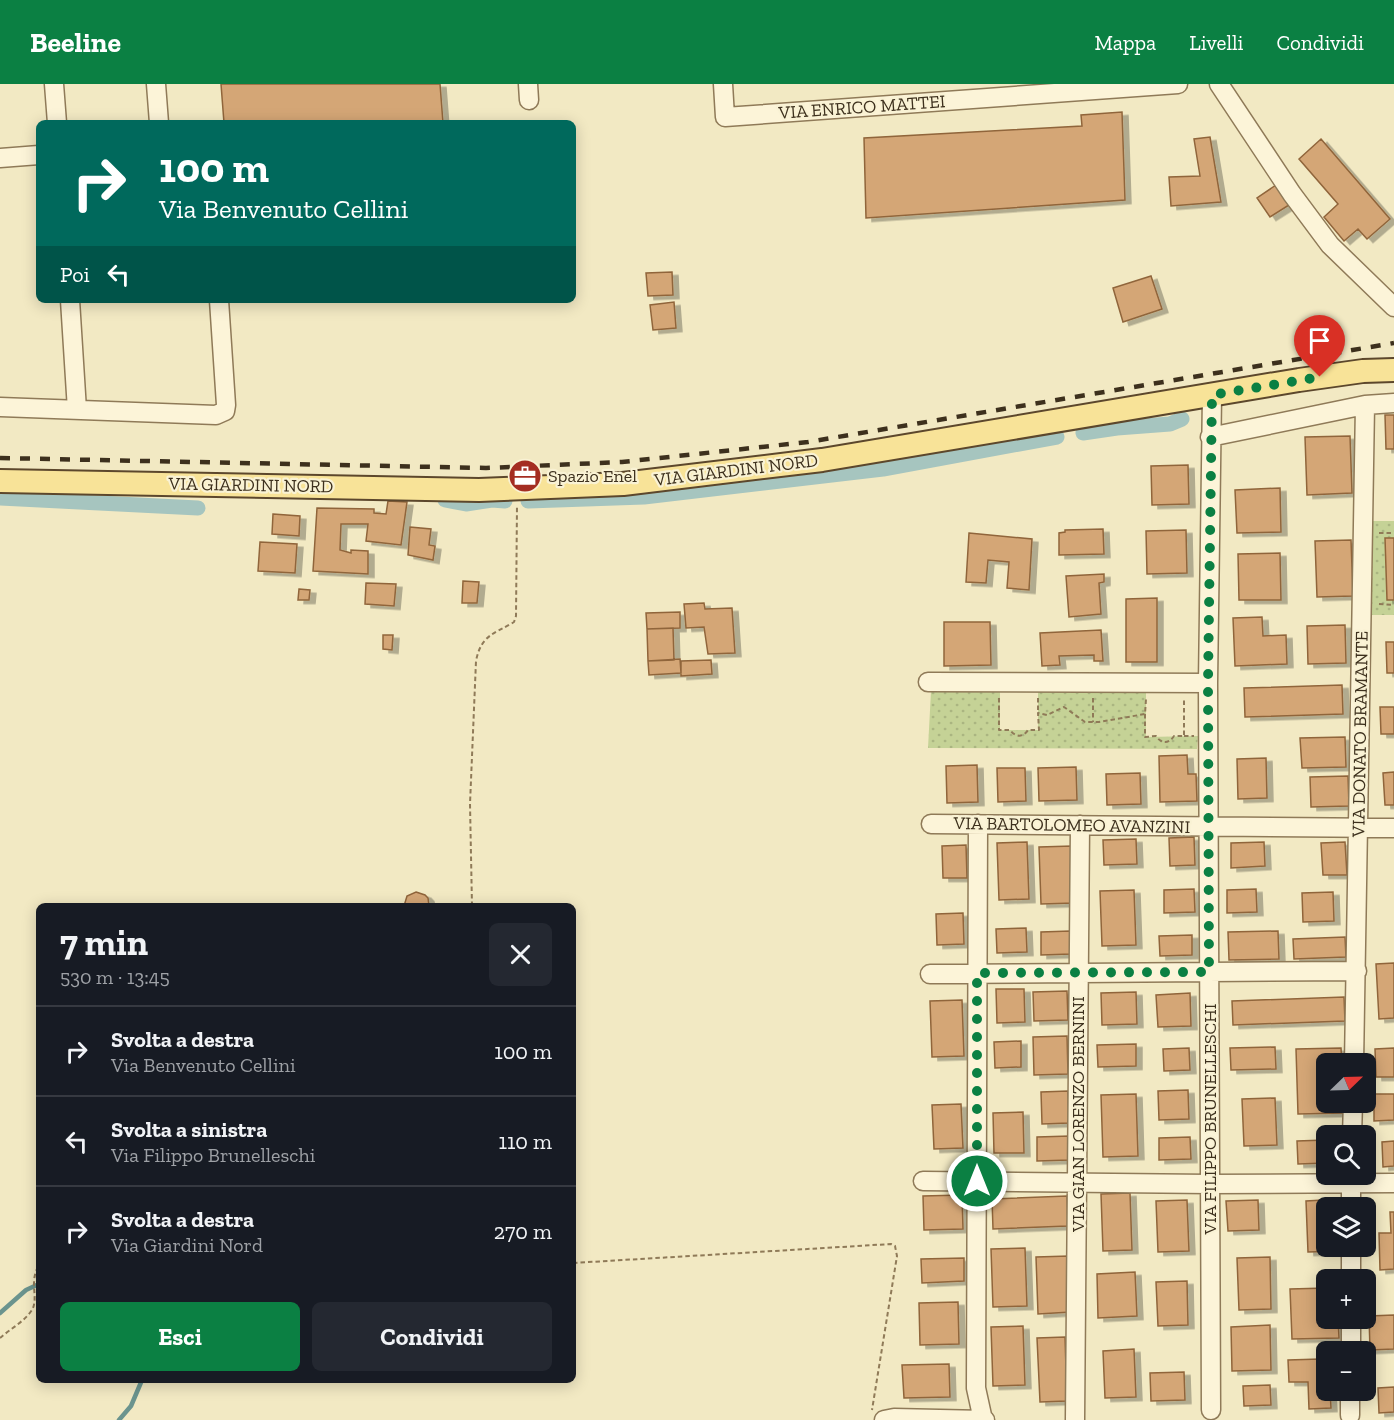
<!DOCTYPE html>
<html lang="it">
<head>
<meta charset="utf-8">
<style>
  :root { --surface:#171b24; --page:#242831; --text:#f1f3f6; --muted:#9ea1a6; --line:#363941; --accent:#0b8043 }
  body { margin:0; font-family:"Zilla Slab",serif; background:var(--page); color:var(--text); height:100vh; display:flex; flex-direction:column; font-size:22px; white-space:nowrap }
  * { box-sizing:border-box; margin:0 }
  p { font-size:20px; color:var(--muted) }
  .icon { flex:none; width:33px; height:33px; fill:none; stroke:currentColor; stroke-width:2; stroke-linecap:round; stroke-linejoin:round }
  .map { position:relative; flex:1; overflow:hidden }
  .panel { position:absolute; left:36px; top:819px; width:540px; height:480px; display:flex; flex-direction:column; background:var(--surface); border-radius:9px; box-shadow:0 3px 15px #0003 }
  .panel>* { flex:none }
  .guide { position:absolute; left:36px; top:36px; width:540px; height:183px; border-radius:9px; box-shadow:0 3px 15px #0003; background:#00695c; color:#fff; overflow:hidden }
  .needle { width:39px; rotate:67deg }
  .fabs { position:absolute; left:1316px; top:969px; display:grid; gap:12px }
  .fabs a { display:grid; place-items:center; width:60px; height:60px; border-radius:9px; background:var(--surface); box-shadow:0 3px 15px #0003; font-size:30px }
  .pin { position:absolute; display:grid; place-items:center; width:51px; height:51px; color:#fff; margin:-62px -26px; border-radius:50% 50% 50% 0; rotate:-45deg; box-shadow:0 0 6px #0007 }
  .pin .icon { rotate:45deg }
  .me { position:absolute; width:66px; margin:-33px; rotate:0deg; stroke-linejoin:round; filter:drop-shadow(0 0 4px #0008) }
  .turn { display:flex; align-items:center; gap:21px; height:126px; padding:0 24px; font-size:27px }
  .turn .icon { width:78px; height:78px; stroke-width:2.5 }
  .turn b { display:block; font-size:42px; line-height:51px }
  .then { display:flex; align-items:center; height:57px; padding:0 24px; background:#0003; gap:12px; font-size:22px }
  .round { display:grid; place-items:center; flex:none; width:63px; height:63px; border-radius:9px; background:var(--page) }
  .summary { display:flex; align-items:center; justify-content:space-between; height:102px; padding:0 24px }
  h1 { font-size:36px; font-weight:700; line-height:45px }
  .action { display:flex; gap:12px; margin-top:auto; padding:12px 24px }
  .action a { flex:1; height:69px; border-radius:9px; background:var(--accent); color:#fff; font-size:24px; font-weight:700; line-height:69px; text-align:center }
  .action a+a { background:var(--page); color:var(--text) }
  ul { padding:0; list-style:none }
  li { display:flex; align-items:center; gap:18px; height:90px; padding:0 24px; border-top:2px solid var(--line) }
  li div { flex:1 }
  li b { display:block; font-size:22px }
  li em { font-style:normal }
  header { display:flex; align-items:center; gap:36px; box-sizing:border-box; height:84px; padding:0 30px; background:var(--accent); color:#fff }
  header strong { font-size:28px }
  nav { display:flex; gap:33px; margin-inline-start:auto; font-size:21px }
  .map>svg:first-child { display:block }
  .park { fill:url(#park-dots) }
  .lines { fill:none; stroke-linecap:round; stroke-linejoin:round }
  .stream { stroke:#6b948e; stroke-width:4.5 }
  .canal { stroke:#a6c5bf; stroke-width:15 }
  .building { fill:#d4a676; stroke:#90653b; stroke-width:1.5; filter:url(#shadow) }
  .minor-casing { stroke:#8f7a58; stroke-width:21 }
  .major-casing { stroke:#5c472c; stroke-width:26 }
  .path { stroke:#8f7a58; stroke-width:2; stroke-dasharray:4.5 3; stroke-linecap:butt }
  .minor { stroke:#fcf4d8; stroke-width:18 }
  .major { stroke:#f8e398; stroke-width:22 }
  .rail { stroke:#3d301d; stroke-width:4.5; stroke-dasharray:10 10; stroke-linecap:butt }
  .route { stroke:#0b8043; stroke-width:10; stroke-dasharray:0 18 }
  .labels { text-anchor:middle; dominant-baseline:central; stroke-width:4.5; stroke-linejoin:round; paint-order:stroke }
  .street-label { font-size:18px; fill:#3d301d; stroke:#f9f2d4 }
  .poi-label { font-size:18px; fill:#3d301d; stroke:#f9f2d4; text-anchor:start }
</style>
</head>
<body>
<header>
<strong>Beeline</strong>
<nav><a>Mappa</a><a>Livelli</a><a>Condividi</a></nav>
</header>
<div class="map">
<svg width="1394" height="1336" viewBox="0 0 1394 1336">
  <defs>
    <pattern id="park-dots" width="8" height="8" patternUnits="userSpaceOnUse" patternTransform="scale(1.5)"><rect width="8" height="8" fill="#c5d296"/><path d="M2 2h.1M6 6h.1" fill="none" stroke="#aab581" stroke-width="1.8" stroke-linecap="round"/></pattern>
    <filter id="shadow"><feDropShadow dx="6" dy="3.5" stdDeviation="0" flood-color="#0004"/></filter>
  </defs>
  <rect width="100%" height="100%" fill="#f2e9c3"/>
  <path class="park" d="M1370,437H1394V531H1369Z
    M931,607L1000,608V646H1038V608L1146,609V653L1198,652L1197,665L928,664Z"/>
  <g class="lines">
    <path class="stream" d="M0,1229L26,1206L39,1200
      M119,1336L131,1322L142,1296"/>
    <path class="canal" d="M1083,349L1117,344L1170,340L1182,335
      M0,414L198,424
      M445,416L466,420L492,416L505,417
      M528,417L644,413L883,385L1057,353"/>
  </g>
  <path class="building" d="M221,0H440L443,39H224Z
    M1122,28L1125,116L866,134L864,54L1082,42L1081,31Z
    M1210,53L1221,118L1171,122L1169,93L1200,92L1194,55Z
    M1321,55L1390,135L1367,155L1358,145L1344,157L1324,133L1338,120L1299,75Z
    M1276,101L1289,121L1270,133L1257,114Z
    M672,188L673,211L648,212L646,189Z
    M1151,192L1162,225L1123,238L1113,204Z
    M674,218L676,244L653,246L650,221Z
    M1385,331H1394V365H1386Z
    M1350,352L1352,409L1307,411L1305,353Z
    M1188,381L1189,420L1152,421L1151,382Z
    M1280,404L1281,448L1237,449L1235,406Z
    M388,417L407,418L401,461L366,457L368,440H341L340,466L351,469V466L368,467V490L313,487L317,424L374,425V429L386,430Z
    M273,430L300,432L299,452L272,450Z
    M410,443L431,445L429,461L435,462L433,476L408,471Z
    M1103,445L1104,470L1059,471V449L1065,448V446Z
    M1186,446L1187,489L1147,490L1146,447Z
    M969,449L1032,455L1029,506L1007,504L1009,478L988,476L986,499L966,498Z
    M1385,454H1394V516H1387Z
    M1351,456L1353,512L1317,513L1315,457Z
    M260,458L297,460L295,489L258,487Z
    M1280,469L1281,516H1239L1238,470Z
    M1104,490V498L1099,499L1101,530L1069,533L1066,492Z
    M463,497L479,498L477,519H462Z
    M366,499L396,500L394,522L365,520Z
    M299,505L310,506L309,516H298Z
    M1157,514V578H1126V515Z
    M704,519L705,525L732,524L735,569L708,570L704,543L686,544L684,520Z
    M680,528V544L647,545L646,529Z
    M1262,533L1263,552L1286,551L1287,580L1235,582L1233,534Z
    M944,538H990L991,581L944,582Z
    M1345,541L1346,579L1308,580L1307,542Z
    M673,544L674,576L648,577L647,545Z
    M1101,546L1103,577H1094V571L1059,572L1060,581L1042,582L1040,549Z
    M383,551H393L392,566L383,565Z
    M1386,558H1394V589H1387Z
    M680,575L681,589L649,591L648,577Z
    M711,576L712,590L681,592V577Z
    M1342,601L1343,630L1245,633L1244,604Z
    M1380,623H1394V650H1381Z
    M1345,653L1346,683L1302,684L1300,654Z
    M1187,671L1188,690H1196L1197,717L1160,718L1159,672Z
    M1266,674L1267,714L1238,715L1237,675Z
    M977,681L978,718L947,719L946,682Z
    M1076,683L1077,716L1039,717L1038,684Z
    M997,684H1025L1026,717L998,718Z
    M1394,688V721H1385L1383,689Z
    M1140,689L1141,720L1107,721L1106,690Z
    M1348,692L1349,722L1311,723L1310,693Z
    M1194,753L1195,781L1170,782L1169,754Z
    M1136,755L1137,780L1104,781L1103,756Z
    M1027,758L1029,815L999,816L997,759Z
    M1264,758L1265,782L1231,784V759Z
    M1345,758L1347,791H1323L1321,759Z
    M966,761L967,794H943L942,762Z
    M1072,762L1074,819L1041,820L1039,763Z
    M1194,805L1195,828L1164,829V806Z
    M1256,805L1257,828L1227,829V806Z
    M1134,806L1136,861L1102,862L1100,807Z
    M416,808L425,811L428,814L429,822H404L407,812Z
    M1333,808L1334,837L1303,838L1302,809Z
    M963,829L964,860L937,861L936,830Z
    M1026,844L1027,868L997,869L996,845Z
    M1070,847L1071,870L1041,871V848Z
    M1278,847L1279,875L1229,876L1228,848Z
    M1192,851V871L1160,872L1159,852Z
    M1345,853L1346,873L1294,875L1293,855Z
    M1394,879V934L1379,935L1376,880Z
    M996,905H1024L1025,938L997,939Z
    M1067,907L1068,936L1034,937L1033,908Z
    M1136,908L1137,940L1102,941L1101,909Z
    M1190,909L1191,942L1158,943L1156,911Z
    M1344,913L1345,937L1233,941L1232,917Z
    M962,916L964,972L932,973L930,917Z
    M1067,952L1068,990L1034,991L1033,953Z
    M1021,957V983L995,984L994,958Z
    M1136,960V982L1098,983L1097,961Z
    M1275,963L1276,985L1231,986L1230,964Z
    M1189,964L1190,986L1164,987L1163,965Z
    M1341,964L1342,980H1326V1018H1343V1029L1298,1030L1296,965Z
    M1394,964V993H1376L1375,965Z
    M1188,1006L1189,1035L1159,1036L1158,1007Z
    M1068,1007L1069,1039L1042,1040L1041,1008Z
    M1136,1010L1138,1072L1103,1073L1101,1011Z
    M1374,1010H1394V1036L1374,1037Z
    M1275,1014L1277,1061L1244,1062L1242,1015Z
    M961,1020L963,1064L934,1065L932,1021Z
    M1023,1028L1024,1069H994L993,1029Z
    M1070,1052V1076L1037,1077V1053Z
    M1190,1053L1191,1075L1159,1076V1054Z
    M1326,1056V1079L1298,1080L1297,1057Z
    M1394,1057V1082L1383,1083L1382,1058Z
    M1130,1109L1132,1166L1103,1167L1101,1110Z
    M962,1111L963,1145L924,1146L923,1112Z
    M1067,1112L1068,1142L993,1145L992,1115Z
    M1341,1115V1124H1326V1162H1342L1343,1167L1308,1168L1306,1117Z
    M1187,1116L1189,1167L1158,1168L1156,1117Z
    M1258,1116L1259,1146L1228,1147L1226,1117Z
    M1390,1128H1394V1185L1380,1186L1379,1149H1391Z
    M1025,1164L1027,1222L993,1223L991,1165Z
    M1069,1172L1071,1228L1038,1230L1036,1173Z
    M1270,1173L1271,1225L1239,1226L1237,1174Z
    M964,1174V1197L922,1199L921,1175Z
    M1135,1188L1137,1232L1098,1234L1097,1190Z
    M1187,1197L1188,1241L1158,1242L1156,1198Z
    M1326,1204V1234H1338L1339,1254L1292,1255L1290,1205Z
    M958,1218L959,1260L920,1261L919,1219Z
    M1394,1231V1265L1370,1266L1369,1232Z
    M1270,1241L1271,1286L1232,1287L1231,1243Z
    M1023,1242L1025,1301L993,1302L991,1243Z
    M1065,1253L1067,1317L1040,1318L1037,1254Z
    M1134,1265L1136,1313L1105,1314L1103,1267Z
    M1320,1275L1321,1296H1326V1306H1330L1331,1324L1309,1325L1308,1298H1289L1288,1276Z
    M949,1280L950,1313L904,1314L902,1281Z
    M1184,1288L1185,1316L1151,1317L1150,1289Z
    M1270,1301L1271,1321L1244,1322L1243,1302Z
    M1394,1303V1328L1379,1329L1378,1304Z"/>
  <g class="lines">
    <g class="minor-casing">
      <path id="minor" d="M54,0L57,39
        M156,0L159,39
        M528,0L529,16
        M723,0L725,33L1178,0
        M1219,0L1292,110L1330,161L1394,223
        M0,74L39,71
        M70,216L77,326
        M0,323L216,331L225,327L226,321L219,216
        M1210,353L1365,321L1394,319
        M928,598L1208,599
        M931,740L1394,744
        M978,740L976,1304L983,1336
        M930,890L1357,887
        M1354,980L1365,321
        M1352,1052L1353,1018
        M923,1097L1210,1100L1394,1099
        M1351,1124V1090
        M1351,1196V1162
        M1351,1268V1234
        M1211,1326L1208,599L1212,311
        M1350,1331V1306
        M884,1336L894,1334L985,1336
        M1075,1336L1080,741"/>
    </g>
    <g class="major-casing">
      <path id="major" d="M0,397L479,406L623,400L822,376L1299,296L1363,287L1394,286"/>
    </g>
    <path class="path" d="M1379,449H1394
      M1379,520L1394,521
      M999,614V646H1010C1015,653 1023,654 1028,646H1039L1038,629L1047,631L1064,623L1085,638H1099L1145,630L1146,615
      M1038,614V629
      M1093,614V638
      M1145,630V653L1156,652C1161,660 1169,660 1174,652H1184V614
      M1184,652H1194
      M472,822L470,720L476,577C481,551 494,550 514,538L516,532L517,421
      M573,1179L891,1160L895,1162L897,1172L872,1326
      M0,1254C10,1245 27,1236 33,1224C38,1211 29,1198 39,1181"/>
    <use href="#minor" class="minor"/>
    <use href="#major" class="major"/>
    <path class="rail" d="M0,374L486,384L622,378L808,358L1394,259"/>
  </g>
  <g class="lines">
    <path class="route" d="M977,1097V889L1209,888L1208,599L1212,311L1320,293"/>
  </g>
  <defs>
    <g id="office-disc" transform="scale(1.725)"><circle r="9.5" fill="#a42d22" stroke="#f9f2d4"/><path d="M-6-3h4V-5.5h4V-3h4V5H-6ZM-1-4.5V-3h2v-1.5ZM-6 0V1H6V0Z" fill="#fff"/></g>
  </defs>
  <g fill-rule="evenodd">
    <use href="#office-disc" x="525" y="392"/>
  </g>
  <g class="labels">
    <g class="street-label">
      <text transform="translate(862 23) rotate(-4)">VIA ENRICO MATTEI</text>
      <text transform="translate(736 386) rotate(-7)">VIA GIARDINI NORD</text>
      <text transform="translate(251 401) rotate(1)">VIA GIARDINI NORD</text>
      <text transform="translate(1360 650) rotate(-89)">VIA DONATO BRAMANTE</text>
      <text transform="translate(1072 741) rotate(1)">VIA BARTOLOMEO AVANZINI</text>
      <text transform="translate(1078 1030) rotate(-90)">VIA GIAN LORENZO BERNINI</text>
      <text transform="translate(1210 1035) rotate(-90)">VIA FILIPPO BRUNELLESCHI</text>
    </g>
    <g class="poi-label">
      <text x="548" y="392">Spazio Enel</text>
    </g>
  </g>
</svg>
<div class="fabs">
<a><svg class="needle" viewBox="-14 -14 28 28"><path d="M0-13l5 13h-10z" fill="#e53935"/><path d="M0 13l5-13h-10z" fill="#9ea1a6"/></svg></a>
<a><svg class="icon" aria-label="search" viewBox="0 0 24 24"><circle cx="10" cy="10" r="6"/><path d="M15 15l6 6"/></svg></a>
<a><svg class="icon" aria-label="layers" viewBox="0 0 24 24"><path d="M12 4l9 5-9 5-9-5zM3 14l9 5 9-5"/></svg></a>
<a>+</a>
<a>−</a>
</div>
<div class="pin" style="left:1320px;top:293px;background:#d93025"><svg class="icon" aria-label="arrive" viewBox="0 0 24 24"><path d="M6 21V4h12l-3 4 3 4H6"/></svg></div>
<svg class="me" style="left:977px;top:1097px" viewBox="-20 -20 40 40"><circle r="17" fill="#0b8043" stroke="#fff" stroke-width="3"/><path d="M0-11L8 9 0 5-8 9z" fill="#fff"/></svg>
<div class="guide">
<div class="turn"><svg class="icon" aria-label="right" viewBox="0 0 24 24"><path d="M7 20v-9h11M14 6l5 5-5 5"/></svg><div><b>100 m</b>Via Benvenuto Cellini</div></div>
<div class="then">Poi<svg class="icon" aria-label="left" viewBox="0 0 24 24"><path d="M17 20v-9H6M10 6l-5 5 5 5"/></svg></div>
</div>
<section class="panel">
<div class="summary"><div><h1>7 min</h1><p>530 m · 13:45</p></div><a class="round"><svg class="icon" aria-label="close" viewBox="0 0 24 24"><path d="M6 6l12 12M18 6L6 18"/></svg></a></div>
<ul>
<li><svg class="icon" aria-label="right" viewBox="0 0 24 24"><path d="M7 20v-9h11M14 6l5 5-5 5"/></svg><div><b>Svolta a destra</b><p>Via Benvenuto Cellini</p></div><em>100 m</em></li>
<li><svg class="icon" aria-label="left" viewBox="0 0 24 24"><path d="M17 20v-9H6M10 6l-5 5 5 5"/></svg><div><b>Svolta a sinistra</b><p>Via Filippo Brunelleschi</p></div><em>110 m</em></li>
<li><svg class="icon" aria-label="right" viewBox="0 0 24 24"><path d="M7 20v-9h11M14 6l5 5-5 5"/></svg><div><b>Svolta a destra</b><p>Via Giardini Nord</p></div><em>270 m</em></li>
</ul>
<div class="action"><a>Esci</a><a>Condividi</a></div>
</section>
</div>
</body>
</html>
